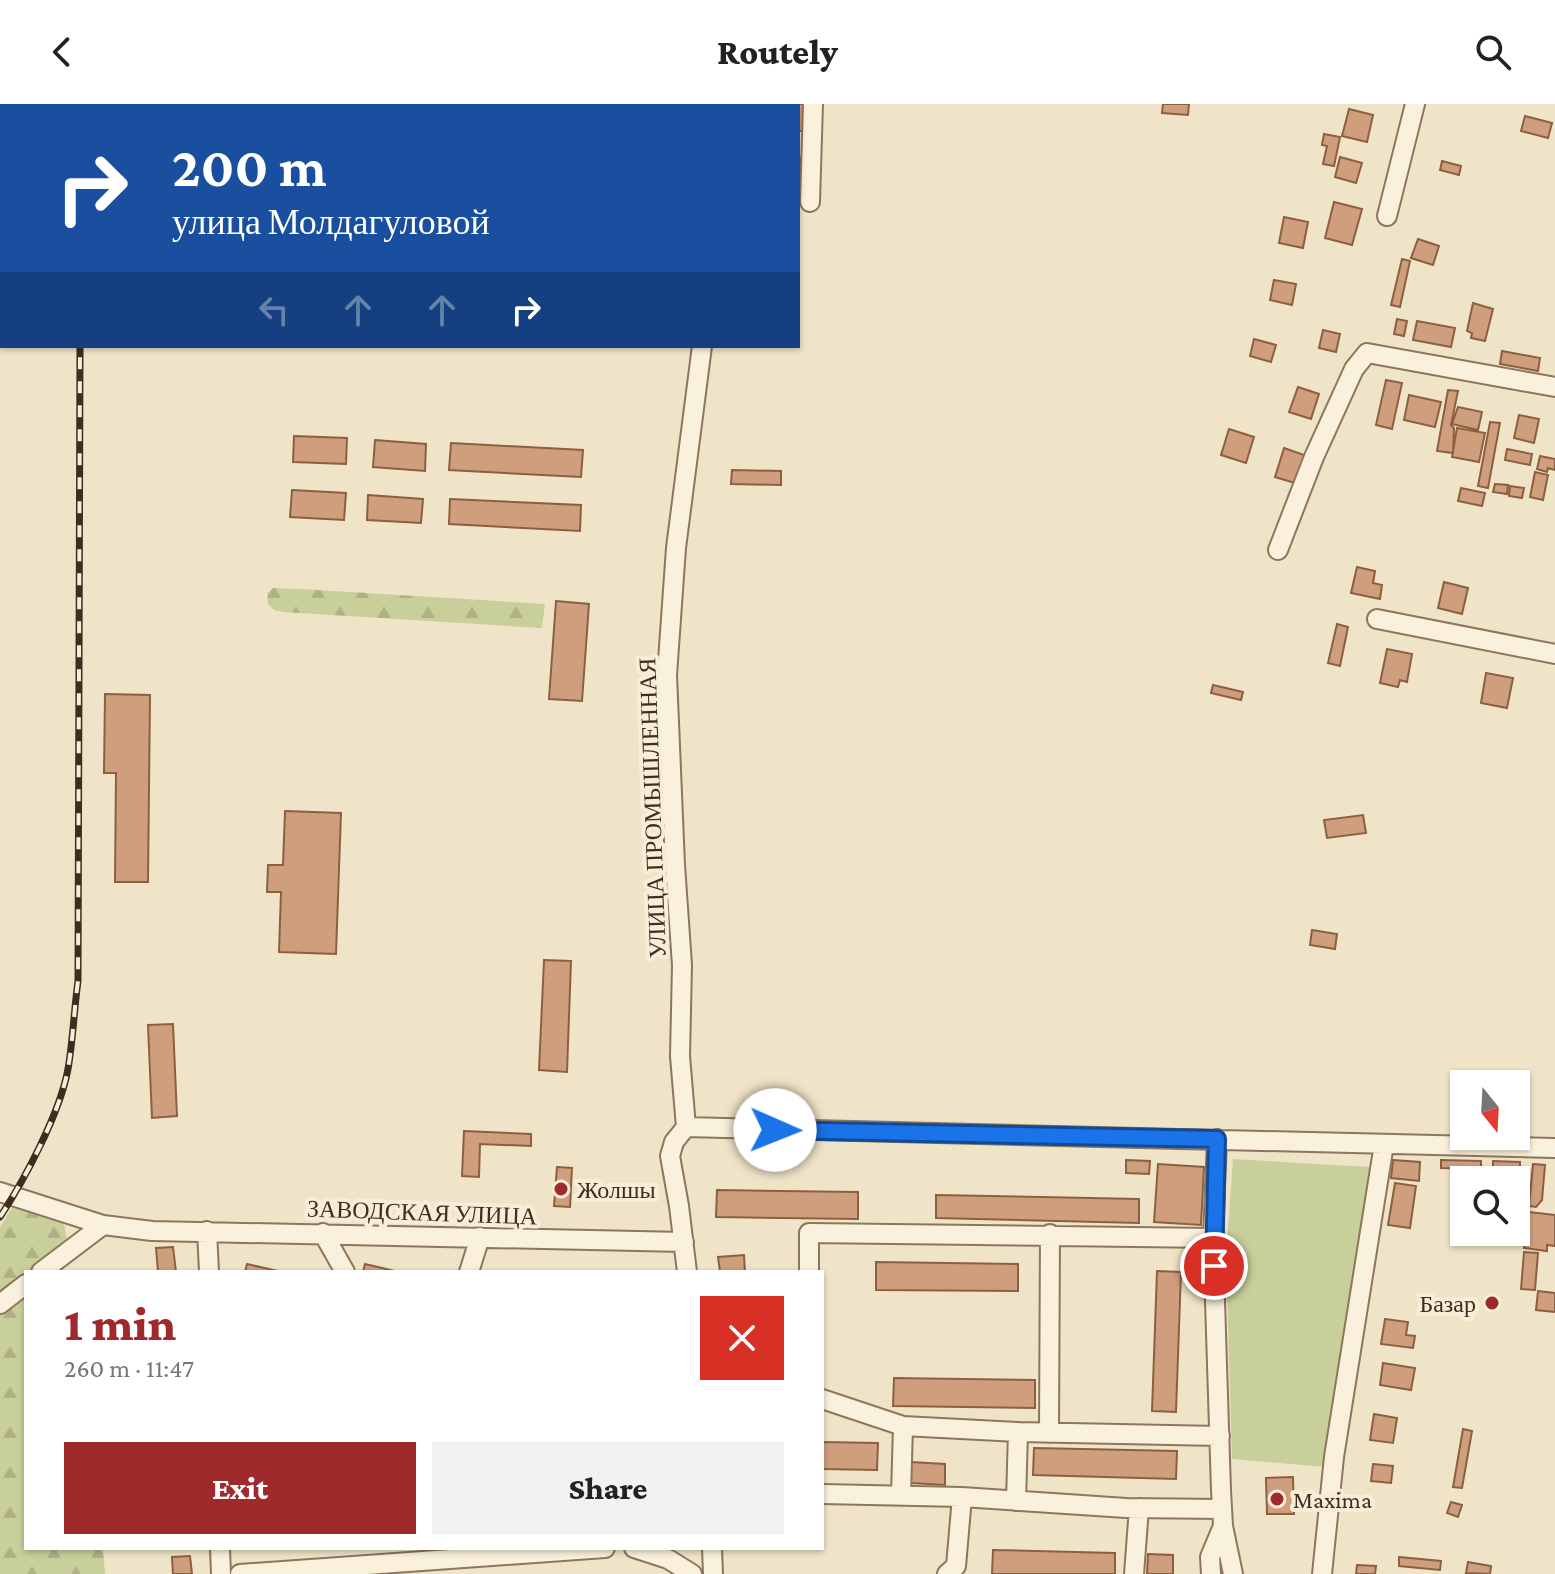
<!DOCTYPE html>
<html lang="en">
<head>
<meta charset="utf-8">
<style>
  :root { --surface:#fff; --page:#f2f2f2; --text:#222; --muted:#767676; --accent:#9e2a2b }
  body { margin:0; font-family:"Crimson Pro",serif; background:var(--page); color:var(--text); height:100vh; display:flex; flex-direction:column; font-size:30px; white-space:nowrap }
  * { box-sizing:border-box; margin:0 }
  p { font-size:26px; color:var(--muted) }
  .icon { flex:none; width:44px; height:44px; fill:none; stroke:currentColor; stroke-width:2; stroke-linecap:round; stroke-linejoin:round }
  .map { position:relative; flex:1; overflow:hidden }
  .sheet { position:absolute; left:24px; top:1166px; width:800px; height:280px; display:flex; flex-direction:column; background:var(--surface); border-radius:0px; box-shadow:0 2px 6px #0004 }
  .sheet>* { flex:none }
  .hud { position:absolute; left:0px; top:0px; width:800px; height:244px; box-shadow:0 2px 6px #0004; background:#1a4fa0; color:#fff; overflow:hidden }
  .needle { width:52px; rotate:162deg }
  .buttons { position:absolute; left:1450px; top:966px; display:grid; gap:16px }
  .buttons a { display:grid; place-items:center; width:80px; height:80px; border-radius:0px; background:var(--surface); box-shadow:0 2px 6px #0004; font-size:40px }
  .pin { position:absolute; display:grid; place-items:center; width:68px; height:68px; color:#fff; margin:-34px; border:4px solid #fff; border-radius:50%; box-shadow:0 2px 8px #0007 }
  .me { position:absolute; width:88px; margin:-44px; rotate:91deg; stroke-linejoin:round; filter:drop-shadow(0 0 6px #0008) }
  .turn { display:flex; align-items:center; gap:28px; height:168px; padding:0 40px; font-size:36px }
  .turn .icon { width:104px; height:104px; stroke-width:2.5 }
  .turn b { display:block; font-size:56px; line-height:68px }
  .lanes { display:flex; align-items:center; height:76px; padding:0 40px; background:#0003; justify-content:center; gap:40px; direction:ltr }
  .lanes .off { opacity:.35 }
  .round { display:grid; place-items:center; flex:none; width:84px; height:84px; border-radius:0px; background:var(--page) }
  .headline { display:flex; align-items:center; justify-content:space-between; height:136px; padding:0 40px }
  h1 { font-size:48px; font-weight:800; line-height:60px; color:var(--accent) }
  .cta { display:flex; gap:16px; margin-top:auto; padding:16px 40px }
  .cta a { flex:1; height:92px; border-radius:0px; background:var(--accent); color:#fff; font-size:32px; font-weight:800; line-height:92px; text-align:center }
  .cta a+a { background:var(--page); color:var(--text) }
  header { display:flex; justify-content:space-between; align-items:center; height:104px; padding:0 40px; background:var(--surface); font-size:36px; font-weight:800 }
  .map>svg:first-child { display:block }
  .green { fill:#c9cf9b }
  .forest { fill:url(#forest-firs) }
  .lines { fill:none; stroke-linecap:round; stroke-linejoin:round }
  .stream { stroke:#6f938a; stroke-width:4 }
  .building { fill:#cf9f7d; stroke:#8d5f41; stroke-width:2 }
  .minor-casing { stroke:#8d765c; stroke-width:22 }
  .minor { stroke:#faf1dc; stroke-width:18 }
  .rail-casing { stroke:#3d2e20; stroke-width:7 }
  .rail { stroke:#f7eed8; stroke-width:4; stroke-dasharray:12; stroke-linecap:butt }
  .route-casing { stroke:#114b97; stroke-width:20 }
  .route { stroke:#1a73e8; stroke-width:14 }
  .poi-dot { fill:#9e2a2b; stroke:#f7eed8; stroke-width:3 }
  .labels { text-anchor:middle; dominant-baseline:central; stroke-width:8; stroke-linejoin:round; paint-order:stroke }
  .street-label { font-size:24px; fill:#3d2e20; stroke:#f7eed8 }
  .poi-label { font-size:24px; fill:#3d2e20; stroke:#f7eed8; text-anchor:start }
</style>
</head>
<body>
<header><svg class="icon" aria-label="back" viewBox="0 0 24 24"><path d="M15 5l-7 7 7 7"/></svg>Routely<svg class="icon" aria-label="search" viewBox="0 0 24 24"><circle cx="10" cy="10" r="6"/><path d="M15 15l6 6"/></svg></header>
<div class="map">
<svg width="1555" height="1470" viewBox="0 0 1555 1470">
  <defs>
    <pattern id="forest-firs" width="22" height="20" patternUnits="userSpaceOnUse" patternTransform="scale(2)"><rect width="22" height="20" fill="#c9cf9b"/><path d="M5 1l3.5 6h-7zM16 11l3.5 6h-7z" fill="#aeb285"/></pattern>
  </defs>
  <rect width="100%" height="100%" fill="#f0e4c8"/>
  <path class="green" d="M1233,1055L1370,1063L1325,1363L1232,1355L1226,1154Z"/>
  <path class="forest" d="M273,484L301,485L545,500L542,524L283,508L274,506L268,500L267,489Z
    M16,1097L63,1115L68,1141L33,1168H26V1174L0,1194V1123Z
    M26,1183V1444H103L105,1470H0V1203Z"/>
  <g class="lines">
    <path class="stream" d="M8,2L9,0
      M0,46L2,43"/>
  </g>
  <path class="building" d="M148,0H217L148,2Z
    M776,0H805L804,27H798V2Z
    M1163,0H1189L1188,11L1162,9Z
    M1349,5L1373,11L1367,38L1342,32Z
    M1525,12L1552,19L1548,34L1521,27Z
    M1324,30L1340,33L1334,62L1323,60L1327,42L1322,41Z
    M798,53H801V94H798Z
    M1340,53L1362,59L1356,79L1335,73Z
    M1442,57L1461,62L1459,71L1440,66Z
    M1334,98L1362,105L1352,141L1325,134Z
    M1284,113L1308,118L1303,144L1279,139Z
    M1418,135L1439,142L1433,161L1411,154Z
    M1402,155L1410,157L1400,203L1391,201Z
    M1274,176L1296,180L1292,201L1270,196Z
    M1473,199L1493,205L1485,237L1471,234L1472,229L1467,227Z
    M1397,215L1407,217L1404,232L1394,230Z
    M1417,217L1455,224L1451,243L1413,236Z
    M1323,226L1340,230L1336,248L1319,244Z
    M1254,235L1276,241L1271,258L1250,252Z
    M1502,247L1540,254L1538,267L1500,260Z
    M1386,276L1402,279L1392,325L1376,321Z
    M1298,283L1319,290L1311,315L1289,308Z
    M1448,286L1458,287L1451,321L1454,324L1453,349L1437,347Z
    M1409,291L1441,298L1435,323L1404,316Z
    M1458,303L1482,308L1478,326L1452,320Z
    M1519,311L1539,315L1534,339L1514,334Z
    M1490,318L1500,319L1488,384L1478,382Z
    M1457,324L1485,329L1479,358L1452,353Z
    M1229,325L1254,333L1246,359L1221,351Z
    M294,332L347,334L346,360L293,358Z
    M375,336L426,340L425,367L373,363Z
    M451,339L583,346L581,373L449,366Z
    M1284,344L1307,352L1298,380L1275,373Z
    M1507,345L1532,350L1530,361L1505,356Z
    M1540,352L1555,355V366L1548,364L1547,368L1537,365Z
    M732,366L781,367V381L731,380Z
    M1535,368L1548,371L1543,396L1530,393Z
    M1495,380L1508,381L1507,390L1493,388Z
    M1510,382L1524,384L1522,394L1509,392Z
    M1461,384L1485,389L1482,402L1458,397Z
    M292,386L346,389L344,416L290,413Z
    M368,391L423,395L421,419L367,416Z
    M450,395L581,401L580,427L449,420Z
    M1357,463L1375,467L1373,479L1382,481L1380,495L1351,489Z
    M1444,478L1468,484L1462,510L1438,504Z
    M556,497L589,500L582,597L549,595Z
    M1337,520L1348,523L1340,562L1328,559Z
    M1387,545L1412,550L1407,578L1400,576L1398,583L1380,579Z
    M1486,569L1513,574L1507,604L1481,599Z
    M1213,581L1243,588L1241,596L1211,589Z
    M105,590L150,591L148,778H115L116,669H104Z
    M285,707L341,709L336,850L279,848L281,788H267L268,761H283Z
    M1363,711L1366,729L1327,734L1324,716Z
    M1312,826L1337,830L1335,845L1310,841Z
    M544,856L571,857L567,968L539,966Z
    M173,920L177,1012L152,1014L148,921Z
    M464,1027L531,1030V1042L480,1040L479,1073L462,1072Z
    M1126,1056L1150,1057L1149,1070L1126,1069Z
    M1393,1056L1420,1058L1419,1077L1391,1074Z
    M1441,1056L1481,1057V1065L1441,1064Z
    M1493,1057L1520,1058V1066L1493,1065Z
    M1158,1060L1204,1063L1201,1121L1154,1118Z
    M1533,1060L1545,1061L1542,1096L1536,1103L1529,1102Z
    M557,1063L572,1064L570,1103L554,1102Z
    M1458,1073L1495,1076H1464V1128H1512L1511,1140L1453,1135Z
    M1395,1079L1416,1082L1410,1124L1388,1121Z
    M717,1086L858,1088V1115L716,1113Z
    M936,1091L1139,1095V1119L936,1114Z
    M1529,1108L1555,1111V1142L1547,1141V1147L1524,1144Z
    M173,1143L176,1168H158L156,1144Z
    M1524,1148L1538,1149L1535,1186L1521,1185Z
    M744,1151L745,1168H720L718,1153Z
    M876,1158L1018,1160V1187L876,1186Z
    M247,1160L282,1168H245Z
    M365,1160L399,1168H363Z
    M1157,1167L1181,1168L1176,1308L1152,1307Z
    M1538,1187L1555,1189V1208L1536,1206Z
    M1385,1215L1408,1218L1406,1231L1415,1232L1413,1244L1381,1240Z
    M1383,1259L1415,1264L1411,1286L1380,1281Z
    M894,1274L1035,1276V1304L893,1302Z
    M1374,1310L1397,1314L1393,1339L1370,1336Z
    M1463,1325L1472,1327L1462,1384L1453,1383Z
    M822,1338L878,1339L877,1366L822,1365Z
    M1034,1344L1177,1347L1176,1375L1033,1371Z
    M911,1358L945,1360V1381L911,1379Z
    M1373,1360L1393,1362L1391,1379L1371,1377Z
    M1293,1373L1294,1410H1267L1266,1374Z
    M1451,1398L1462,1401L1458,1413L1447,1409Z
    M993,1446L1115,1449V1470H992Z
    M1148,1450L1173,1451V1470H1147Z
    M190,1452L192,1470H173L172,1453Z
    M1399,1453L1441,1457L1440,1466L1399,1462Z
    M1468,1458L1491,1462L1490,1470L1466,1469Z
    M1357,1461L1376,1462L1375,1470H1356Z"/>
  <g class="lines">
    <g class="minor-casing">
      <path id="minor" d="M709,2V0
        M810,98L813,0
        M1387,112L1415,0
        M1278,446L1314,353L1354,265L1367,249L1555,283
        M1377,515L1555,550
        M686,1023L1555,1044
        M686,1023L680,952L682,861L675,761L667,571L676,444L702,242
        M686,1023L674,1038L670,1052L679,1102L687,1168
        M1217,1035L1213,1134L1221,1386L1223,1422L1233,1470
        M0,1088L103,1121L152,1127L684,1138
        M207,1127L209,1168
        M323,1129L345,1168
        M41,1168L103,1121
        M469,1168L480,1133
        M809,1168V1129L1213,1134
        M0,1200L26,1180
        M822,1295L903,1322L1018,1328L1016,1397
        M1018,1328L1220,1332
        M1049,1329L1050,1130
        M822,1390L962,1393L1126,1404L1222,1405
        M901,1391L903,1322
        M220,1444L221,1470
        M634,1444L668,1455L692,1470
        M712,1444L713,1470
        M240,1470L605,1444
        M947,1470L956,1462L962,1393
        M1134,1470L1139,1404
        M1211,1470L1210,1453L1223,1422
        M1322,1470L1334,1353L1384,1040"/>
    </g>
    <use href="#minor" class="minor"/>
    <g class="rail-casing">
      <path id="rail" d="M81,2V0
        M0,1113C25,1075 60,1009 68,965C73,936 74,906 78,877L80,242"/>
    </g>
    <use href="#rail" class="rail"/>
  </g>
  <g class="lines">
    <g class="route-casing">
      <path id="route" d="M775,1026L1217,1035L1214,1162"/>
    </g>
    <use href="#route" class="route"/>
  </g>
  <g class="poi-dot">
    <circle cx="561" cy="1085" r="8"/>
    <circle cx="1492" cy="1199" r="8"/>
    <circle cx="1277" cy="1395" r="8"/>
  </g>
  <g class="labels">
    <g class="street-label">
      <text transform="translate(652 704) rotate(-92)">УЛИЦА ПРОМЫШЛЕННАЯ</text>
      <text transform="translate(422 1108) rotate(2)">ЗАВОДСКАЯ УЛИЦА</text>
    </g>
    <g class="poi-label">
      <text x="577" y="1085">Жолшы</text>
      <text x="1476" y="1199" text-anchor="end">Базар</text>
      <text x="1293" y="1395">Maxima</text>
    </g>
  </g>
</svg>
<div class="buttons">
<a><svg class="needle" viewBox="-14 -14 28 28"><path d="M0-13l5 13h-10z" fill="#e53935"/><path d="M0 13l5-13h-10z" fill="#767676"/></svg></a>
<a><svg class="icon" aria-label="search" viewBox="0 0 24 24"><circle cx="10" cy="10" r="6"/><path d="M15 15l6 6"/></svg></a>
</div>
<div class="pin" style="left:1214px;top:1162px;background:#d93025"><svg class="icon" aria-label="arrive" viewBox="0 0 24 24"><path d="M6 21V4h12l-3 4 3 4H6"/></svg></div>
<svg class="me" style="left:775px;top:1026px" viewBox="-20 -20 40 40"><circle r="19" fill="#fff"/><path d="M0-13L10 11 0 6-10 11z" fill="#1a73e8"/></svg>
<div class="hud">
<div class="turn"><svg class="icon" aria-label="right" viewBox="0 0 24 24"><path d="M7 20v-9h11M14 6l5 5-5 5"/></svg><div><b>200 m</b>улица Молдагуловой</div></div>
<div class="lanes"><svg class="icon off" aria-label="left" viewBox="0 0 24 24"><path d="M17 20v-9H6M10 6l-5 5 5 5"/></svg><svg class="icon off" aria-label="ahead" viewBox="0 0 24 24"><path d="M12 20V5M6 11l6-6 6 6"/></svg><svg class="icon off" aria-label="ahead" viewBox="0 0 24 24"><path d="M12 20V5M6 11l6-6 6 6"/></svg><svg class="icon" aria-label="right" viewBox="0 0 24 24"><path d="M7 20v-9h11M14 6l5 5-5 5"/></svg></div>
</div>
<section class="sheet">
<div class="headline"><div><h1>1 min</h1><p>260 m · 11:47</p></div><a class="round" style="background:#d93025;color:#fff"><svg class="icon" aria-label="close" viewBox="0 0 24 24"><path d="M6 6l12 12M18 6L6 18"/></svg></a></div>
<div class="cta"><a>Exit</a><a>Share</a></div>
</section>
</div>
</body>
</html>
